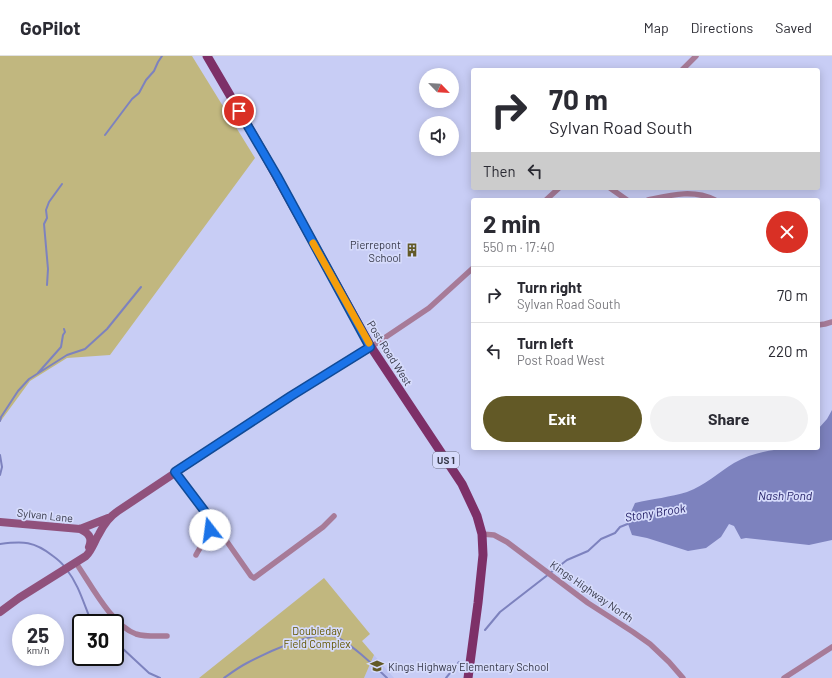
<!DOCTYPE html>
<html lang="en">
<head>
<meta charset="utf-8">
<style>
  :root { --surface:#fff; --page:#f2f2f3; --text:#2b2b33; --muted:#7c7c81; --line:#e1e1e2; --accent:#625926 }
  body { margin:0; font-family:Barlow,sans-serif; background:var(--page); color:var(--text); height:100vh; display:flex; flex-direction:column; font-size:15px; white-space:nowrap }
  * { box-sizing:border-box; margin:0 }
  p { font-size:13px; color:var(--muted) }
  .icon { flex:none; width:22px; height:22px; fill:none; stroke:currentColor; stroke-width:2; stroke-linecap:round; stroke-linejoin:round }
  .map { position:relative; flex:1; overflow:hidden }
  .panel { position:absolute; left:471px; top:142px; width:349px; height:252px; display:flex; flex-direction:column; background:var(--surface); border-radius:4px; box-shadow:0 2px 10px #0003 }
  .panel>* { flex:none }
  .hud { position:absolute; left:471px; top:12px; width:349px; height:122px; border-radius:4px; box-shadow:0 2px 10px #0003; background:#fff; color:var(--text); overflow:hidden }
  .needle { width:26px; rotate:115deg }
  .fabs { position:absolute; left:419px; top:12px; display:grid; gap:8px }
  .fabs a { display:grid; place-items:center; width:40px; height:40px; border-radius:50%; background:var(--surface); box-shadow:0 2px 10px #0003; font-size:20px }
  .speed { position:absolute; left:12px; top:558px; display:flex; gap:8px; font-size:20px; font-weight:700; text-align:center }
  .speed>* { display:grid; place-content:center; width:52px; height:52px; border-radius:50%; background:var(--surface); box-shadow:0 2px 10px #0003; line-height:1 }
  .speed small { font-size:10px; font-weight:400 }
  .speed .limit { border:2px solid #111; border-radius:6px; background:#fff; color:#111 }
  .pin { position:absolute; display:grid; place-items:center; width:34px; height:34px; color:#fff; margin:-17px; border:2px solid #fff; border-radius:50%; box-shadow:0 1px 4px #0007 }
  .me { position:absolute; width:44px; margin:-22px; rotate:345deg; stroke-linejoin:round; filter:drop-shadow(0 0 3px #0008) }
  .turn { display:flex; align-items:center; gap:14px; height:84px; padding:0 12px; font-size:18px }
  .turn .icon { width:52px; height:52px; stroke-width:2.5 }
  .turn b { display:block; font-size:28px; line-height:34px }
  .then { display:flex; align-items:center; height:38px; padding:0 12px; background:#0003; gap:8px; font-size:15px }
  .round { display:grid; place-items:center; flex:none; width:42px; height:42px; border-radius:21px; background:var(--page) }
  .headline { display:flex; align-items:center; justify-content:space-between; height:68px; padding:0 12px }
  h1 { font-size:24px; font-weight:700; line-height:30px }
  .action { display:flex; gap:8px; margin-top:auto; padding:8px 12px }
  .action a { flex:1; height:46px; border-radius:24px; background:var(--accent); color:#fff; font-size:16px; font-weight:700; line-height:46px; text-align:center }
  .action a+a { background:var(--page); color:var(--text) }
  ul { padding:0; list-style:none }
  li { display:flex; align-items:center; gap:12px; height:56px; padding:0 12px; border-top:1px solid var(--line) }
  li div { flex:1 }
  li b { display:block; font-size:15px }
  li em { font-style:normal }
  header { display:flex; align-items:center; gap:24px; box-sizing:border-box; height:56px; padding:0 20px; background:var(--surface); border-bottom:1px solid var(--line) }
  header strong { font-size:19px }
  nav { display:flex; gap:22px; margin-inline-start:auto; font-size:14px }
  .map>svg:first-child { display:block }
  .built { fill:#bcc2f1 }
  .green { fill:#c1b77f }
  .water { fill:#7d82be }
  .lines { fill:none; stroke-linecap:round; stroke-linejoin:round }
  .stream { stroke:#7d82be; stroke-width:2 }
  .street { stroke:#a77b98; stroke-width:5.5 }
  .secondary { stroke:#90517c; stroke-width:8 }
  .primary { stroke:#7d3068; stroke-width:9 }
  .route-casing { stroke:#114b97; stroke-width:10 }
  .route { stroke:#1a73e8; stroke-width:7 }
  .slow { stroke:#f59e0b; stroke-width:7 }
  .labels { text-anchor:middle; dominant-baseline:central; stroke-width:3.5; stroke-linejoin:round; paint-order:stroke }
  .shield { fill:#d6dbfb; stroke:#676a7e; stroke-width:1 }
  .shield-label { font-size:10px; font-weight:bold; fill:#373949 }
  .poi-label { font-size:11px; fill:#373949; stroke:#d6dbfb; text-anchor:end }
  .street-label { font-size:11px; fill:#373949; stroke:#d6dbfb }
  .park-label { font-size:11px; fill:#645700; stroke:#d6dbfb }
  .water-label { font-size:12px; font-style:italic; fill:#252067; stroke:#d6dbfb }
</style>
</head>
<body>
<header>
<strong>GoPilot</strong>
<nav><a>Map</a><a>Directions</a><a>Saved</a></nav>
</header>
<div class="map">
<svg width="832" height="622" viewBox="0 0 832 622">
  <rect width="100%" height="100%" fill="#c8cdf5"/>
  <path class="built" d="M374,599L394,622H364Z"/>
  <path class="green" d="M0,0H192L255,102L110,299L67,302L30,325L0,366Z
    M324,522L370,578L362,585L374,599L364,622H199Z"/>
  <path class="water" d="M832,354V484L809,489L746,482L741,483L734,470L729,468L721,481L706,492L688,495L647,482L632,479L627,465L635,447C652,443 671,441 687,436C705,429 718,417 734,407C760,392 789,392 818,392V373L827,363Z"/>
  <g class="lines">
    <path class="stream" d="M105,79L132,43L139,37L146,24L154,15L158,6L162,0
      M47,229L48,213L44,168L47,162L46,154L49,146L62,128
      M38,317L61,291L63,279L65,276L64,273
      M0,365L1,361L18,335L29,323L67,299L85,293L107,273L141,231
      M0,399L2,411L0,419
      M0,488C23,485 34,485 53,500C57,503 61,506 64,510
      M67,514C79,529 84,549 92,567
      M485,574L500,556L567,504L588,495L601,483L615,477L620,471L630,467
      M115,588L121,591L149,617L160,622
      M224,622C231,617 239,611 247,607C266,597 314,574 334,580C348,585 376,611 387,622
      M446,622L459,606"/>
    <path class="street" d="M682,14L696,0
      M610,132L627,144
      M546,144L559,132
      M648,144C671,139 693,133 715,144
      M818,269L825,268L832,266
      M371,291L429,252L473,212
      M175,416C184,428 215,460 210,474C207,483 200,491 196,499
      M210,474L218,476L223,480L251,520L254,522L323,471L334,460
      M482,478L494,479L507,486L588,547L633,576L650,588L669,606L683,622
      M76,507C90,527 112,570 136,578C146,581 157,580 167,580
      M784,622L832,591"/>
    <path class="secondary" d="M0,466L80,473L108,462
      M80,473C88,477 93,481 89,491
      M0,556L19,542L86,500C92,494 94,486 99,478C104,468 109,461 118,455L284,344L371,291"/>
    <path class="primary" d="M207,0L262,94L371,291L462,428L477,460L482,478L483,499L478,547L468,622"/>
  </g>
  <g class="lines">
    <g class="route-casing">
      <path id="route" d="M210,474L211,467L206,457L175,416L291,340L370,291L277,120L239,55"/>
    </g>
    <use href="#route" class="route"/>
    <path class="slow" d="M313,187L369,287"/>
  </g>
  <defs>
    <g id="building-bare" transform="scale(1.08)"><path d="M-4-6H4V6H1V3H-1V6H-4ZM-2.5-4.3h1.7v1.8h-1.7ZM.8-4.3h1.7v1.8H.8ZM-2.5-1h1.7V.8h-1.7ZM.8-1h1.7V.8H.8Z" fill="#625926" stroke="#d6dbfb" stroke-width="2.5" paint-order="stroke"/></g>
    <g id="school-bare" transform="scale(1.08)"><path d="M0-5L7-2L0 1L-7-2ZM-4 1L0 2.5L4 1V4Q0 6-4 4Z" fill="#625926" stroke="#d6dbfb" stroke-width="2.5" paint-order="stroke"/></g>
  </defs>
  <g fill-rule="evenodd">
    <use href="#building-bare" x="412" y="194"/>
    <use href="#school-bare" x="377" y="610"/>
  </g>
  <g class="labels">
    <rect class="shield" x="433" y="396" width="26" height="16" rx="3"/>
    <g class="shield-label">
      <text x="446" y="404">US 1</text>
    </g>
    <g class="poi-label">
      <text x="401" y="188">Pierrepont<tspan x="401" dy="13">School</tspan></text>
      <text x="388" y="610" text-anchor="start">Kings Highway Elementary School</text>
    </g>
    <g class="street-label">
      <text transform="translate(390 297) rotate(58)">Post Road West</text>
      <text transform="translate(45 459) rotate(6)">Sylvan Lane</text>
      <text transform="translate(592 535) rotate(35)">Kings Highway North</text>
    </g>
    <g class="park-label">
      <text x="317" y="574">Doubleday<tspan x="317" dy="13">Field Complex</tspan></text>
    </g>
    <g class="water-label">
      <text x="785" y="439">Nash Pond</text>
      <text transform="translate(655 456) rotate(-9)">Stony Brook</text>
    </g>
  </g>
</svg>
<div class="fabs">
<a><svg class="needle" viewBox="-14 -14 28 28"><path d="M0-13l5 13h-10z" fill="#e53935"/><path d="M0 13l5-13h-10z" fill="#7c7c81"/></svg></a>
<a><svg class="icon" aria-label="sound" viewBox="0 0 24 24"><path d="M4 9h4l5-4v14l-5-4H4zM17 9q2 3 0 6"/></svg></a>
</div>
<div class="speed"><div>25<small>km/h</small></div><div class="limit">30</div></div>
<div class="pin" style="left:239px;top:55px;background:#d93025"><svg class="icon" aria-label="arrive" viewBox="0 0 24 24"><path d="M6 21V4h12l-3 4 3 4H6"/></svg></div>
<svg class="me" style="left:210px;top:474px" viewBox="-20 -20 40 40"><circle r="19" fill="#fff"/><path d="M0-13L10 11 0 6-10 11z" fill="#1a73e8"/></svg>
<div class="hud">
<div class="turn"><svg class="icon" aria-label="right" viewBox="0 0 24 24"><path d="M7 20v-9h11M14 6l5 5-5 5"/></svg><div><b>70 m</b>Sylvan Road South</div></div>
<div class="then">Then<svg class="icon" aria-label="left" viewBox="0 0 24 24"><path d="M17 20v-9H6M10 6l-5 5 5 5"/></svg></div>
</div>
<section class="panel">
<div class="headline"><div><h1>2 min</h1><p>550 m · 17:40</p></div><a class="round" style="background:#d93025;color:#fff"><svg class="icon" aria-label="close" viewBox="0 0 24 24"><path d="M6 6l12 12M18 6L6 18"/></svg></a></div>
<ul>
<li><svg class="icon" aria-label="right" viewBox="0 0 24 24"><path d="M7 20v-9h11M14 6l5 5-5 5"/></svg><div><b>Turn right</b><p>Sylvan Road South</p></div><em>70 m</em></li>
<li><svg class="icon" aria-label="left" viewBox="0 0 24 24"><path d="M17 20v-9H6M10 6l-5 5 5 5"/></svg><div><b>Turn left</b><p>Post Road West</p></div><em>220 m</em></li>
</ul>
<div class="action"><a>Exit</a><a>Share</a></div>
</section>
</div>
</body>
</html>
